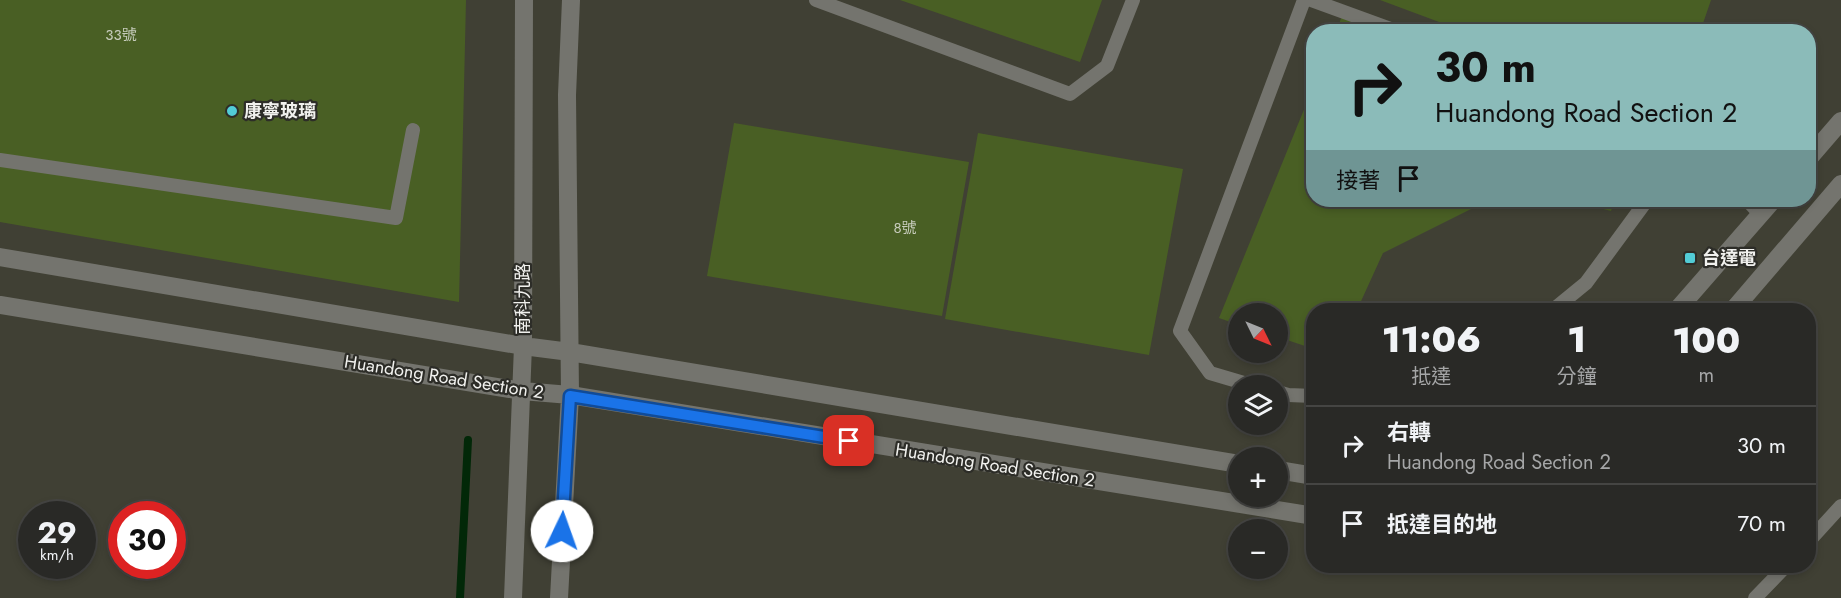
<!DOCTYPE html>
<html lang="zh-TW">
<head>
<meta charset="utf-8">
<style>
  :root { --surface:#292926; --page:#31312e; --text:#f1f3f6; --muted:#a5a6a7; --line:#454543 }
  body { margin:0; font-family:Jost,"Noto Sans TC",sans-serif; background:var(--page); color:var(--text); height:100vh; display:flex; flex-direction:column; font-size:22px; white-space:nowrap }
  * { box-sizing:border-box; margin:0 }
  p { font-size:20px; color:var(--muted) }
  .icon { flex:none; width:33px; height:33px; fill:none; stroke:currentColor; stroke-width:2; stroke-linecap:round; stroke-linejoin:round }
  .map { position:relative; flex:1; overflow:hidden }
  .sheet { position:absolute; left:1306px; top:303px; width:510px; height:270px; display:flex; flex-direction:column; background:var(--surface); border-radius:24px; box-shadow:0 3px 9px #0003,0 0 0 2px var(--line) }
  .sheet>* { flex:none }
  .guide { position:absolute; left:1306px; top:24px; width:510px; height:183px; border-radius:24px; box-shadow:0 3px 9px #0003,0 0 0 2px var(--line); background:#8bbbb9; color:#111; overflow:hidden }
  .needle { width:39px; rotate:133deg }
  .tools { position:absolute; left:1228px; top:303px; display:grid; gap:12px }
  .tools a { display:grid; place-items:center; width:60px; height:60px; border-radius:50%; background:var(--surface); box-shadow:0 3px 9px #0003,0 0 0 2px var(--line); font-size:30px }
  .speed { position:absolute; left:18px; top:501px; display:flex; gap:12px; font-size:30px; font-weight:700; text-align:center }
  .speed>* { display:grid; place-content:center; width:78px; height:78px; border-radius:50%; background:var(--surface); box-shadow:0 3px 9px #0003,0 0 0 2px var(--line); line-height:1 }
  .speed small { font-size:15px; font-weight:400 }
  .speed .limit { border:9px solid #d22; background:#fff; color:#111 }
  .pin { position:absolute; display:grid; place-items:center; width:51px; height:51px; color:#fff; margin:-26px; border-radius:12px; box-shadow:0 3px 9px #0006 }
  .me { position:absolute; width:66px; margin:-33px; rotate:3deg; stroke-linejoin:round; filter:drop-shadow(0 0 4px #0008) }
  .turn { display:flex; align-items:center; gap:21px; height:126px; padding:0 30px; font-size:27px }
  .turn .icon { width:78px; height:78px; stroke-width:2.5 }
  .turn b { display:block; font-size:42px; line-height:51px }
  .then { display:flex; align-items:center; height:57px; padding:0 30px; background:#0003; gap:12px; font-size:22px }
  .eta { display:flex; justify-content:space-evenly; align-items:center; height:102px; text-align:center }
  .eta b { font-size:36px; font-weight:800; line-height:42px }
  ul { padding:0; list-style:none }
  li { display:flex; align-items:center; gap:18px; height:78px; padding:0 30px; border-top:2px solid var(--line) }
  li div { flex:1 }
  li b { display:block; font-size:22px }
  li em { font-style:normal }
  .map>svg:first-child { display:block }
  .built { fill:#404034; fill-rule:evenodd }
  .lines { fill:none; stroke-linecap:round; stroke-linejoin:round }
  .stream { stroke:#022808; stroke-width:8 }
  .building { fill:#495f24 }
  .lane { stroke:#74746e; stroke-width:14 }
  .street { stroke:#74746e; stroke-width:18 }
  .route-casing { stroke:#114b97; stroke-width:15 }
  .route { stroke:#1a73e8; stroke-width:10 }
  .poi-dot { fill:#52ccd6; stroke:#2d2d28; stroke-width:2 }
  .labels { text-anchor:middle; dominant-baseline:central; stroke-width:4.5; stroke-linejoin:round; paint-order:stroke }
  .number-label { font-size:15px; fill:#c7ccbc }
  .poi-label { font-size:18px; font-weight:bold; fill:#f1f1ee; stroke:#2d2d28; text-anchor:start }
  .street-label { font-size:18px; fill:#f1f1ee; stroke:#2d2d28 }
</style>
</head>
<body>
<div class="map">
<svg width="1841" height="598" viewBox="0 0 1841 598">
  <rect width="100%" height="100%" fill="#373732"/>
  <path class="built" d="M0,0H1841V598H0ZM1314,32H1809V200H1314ZM1314,310H1809V566H1314ZM1239,314H1278V352H1239ZM1239,386H1278V424H1239ZM1239,458H1278V496H1239ZM32,514H82V566H32ZM122,514H172V566H122ZM1239,530H1278V568H1239Z"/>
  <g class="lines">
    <path class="stream" d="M460,598L468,440"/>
  </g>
  <path class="building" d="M0,0H466L459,302L0,222Z
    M900,0H1102L1080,62Z
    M1380,0H1711L1700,32H1466Z
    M1343,13L1404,32H1336Z
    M1314,85V200H1489L1383,253L1357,310H1314V349L1278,337V314H1239V325L1219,318Z
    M734,123L969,162L942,316L707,276Z
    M978,133L1183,169L1149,355L945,319Z
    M1569,200H1615L1611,211Z"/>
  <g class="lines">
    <path class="lane" d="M816,0L1070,94L1107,66L1133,0
      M1311,0L1399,32
      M0,160L396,218L413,130
      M1747,200L1760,214
      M1553,310L1586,283L1647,200
      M1254,386L1210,373L1180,331L1304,0
      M1278,392L1288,395L1314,396
      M1809,541L1841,506
      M1755,598L1786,566"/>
    <path class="street" d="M1809,158L1841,121
      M0,257L523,346L570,352L1239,464
      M0,305L522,391L570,395L1314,516
      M1677,310L1773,200
      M1733,310L1841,184
      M1278,470L1314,476
      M513,598L523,346L524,0
      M559,598L570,395L567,95L571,0"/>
  </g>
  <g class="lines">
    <g class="route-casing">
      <path id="route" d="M562,531L570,396L849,441"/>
    </g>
    <use href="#route" class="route"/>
  </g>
  <g class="poi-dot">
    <circle cx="232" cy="111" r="6"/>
    <rect x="1684" y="252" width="12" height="12" rx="3"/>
  </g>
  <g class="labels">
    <g class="number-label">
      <text x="121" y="35">33號</text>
      <text x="905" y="228">8號</text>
    </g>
    <g class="poi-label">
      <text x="244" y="111">康寧玻璃</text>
      <text x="1702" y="258">台達電</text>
    </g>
    <g class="street-label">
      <text transform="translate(523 299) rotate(-90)">南科九路</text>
      <text transform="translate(444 377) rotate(9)">Huandong Road Section 2</text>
      <text transform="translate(995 465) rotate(9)">Huandong Road Section 2</text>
    </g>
  </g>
</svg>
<div class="tools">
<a><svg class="needle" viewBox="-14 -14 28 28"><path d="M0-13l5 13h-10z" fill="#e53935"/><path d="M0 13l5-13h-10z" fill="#a5a6a7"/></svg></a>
<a><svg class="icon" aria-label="layers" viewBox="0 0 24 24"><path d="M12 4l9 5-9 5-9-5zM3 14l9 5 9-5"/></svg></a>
<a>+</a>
<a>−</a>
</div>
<div class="speed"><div>29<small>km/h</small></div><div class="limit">30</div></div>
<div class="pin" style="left:849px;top:441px;background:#d93025"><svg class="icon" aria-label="arrive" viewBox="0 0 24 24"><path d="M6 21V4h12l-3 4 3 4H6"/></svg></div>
<svg class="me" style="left:562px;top:531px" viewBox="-20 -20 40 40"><circle r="19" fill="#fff"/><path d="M0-13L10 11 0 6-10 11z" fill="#1a73e8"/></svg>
<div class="guide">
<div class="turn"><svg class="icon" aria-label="right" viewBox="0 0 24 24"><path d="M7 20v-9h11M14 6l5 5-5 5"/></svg><div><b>30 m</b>Huandong Road Section 2</div></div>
<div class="then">接著<svg class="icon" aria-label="arrive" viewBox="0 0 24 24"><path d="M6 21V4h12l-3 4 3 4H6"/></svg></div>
</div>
<section class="sheet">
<div class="eta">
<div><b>11:06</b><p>抵達</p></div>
<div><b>1</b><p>分鐘</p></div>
<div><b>100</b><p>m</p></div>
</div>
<ul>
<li><svg class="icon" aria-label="right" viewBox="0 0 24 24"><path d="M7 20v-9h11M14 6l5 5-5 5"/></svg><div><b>右轉</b><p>Huandong Road Section 2</p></div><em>30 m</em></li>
<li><svg class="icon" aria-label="arrive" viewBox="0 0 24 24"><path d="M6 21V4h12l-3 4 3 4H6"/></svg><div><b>抵達目的地</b></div><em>70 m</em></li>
</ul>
</section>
</div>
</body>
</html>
